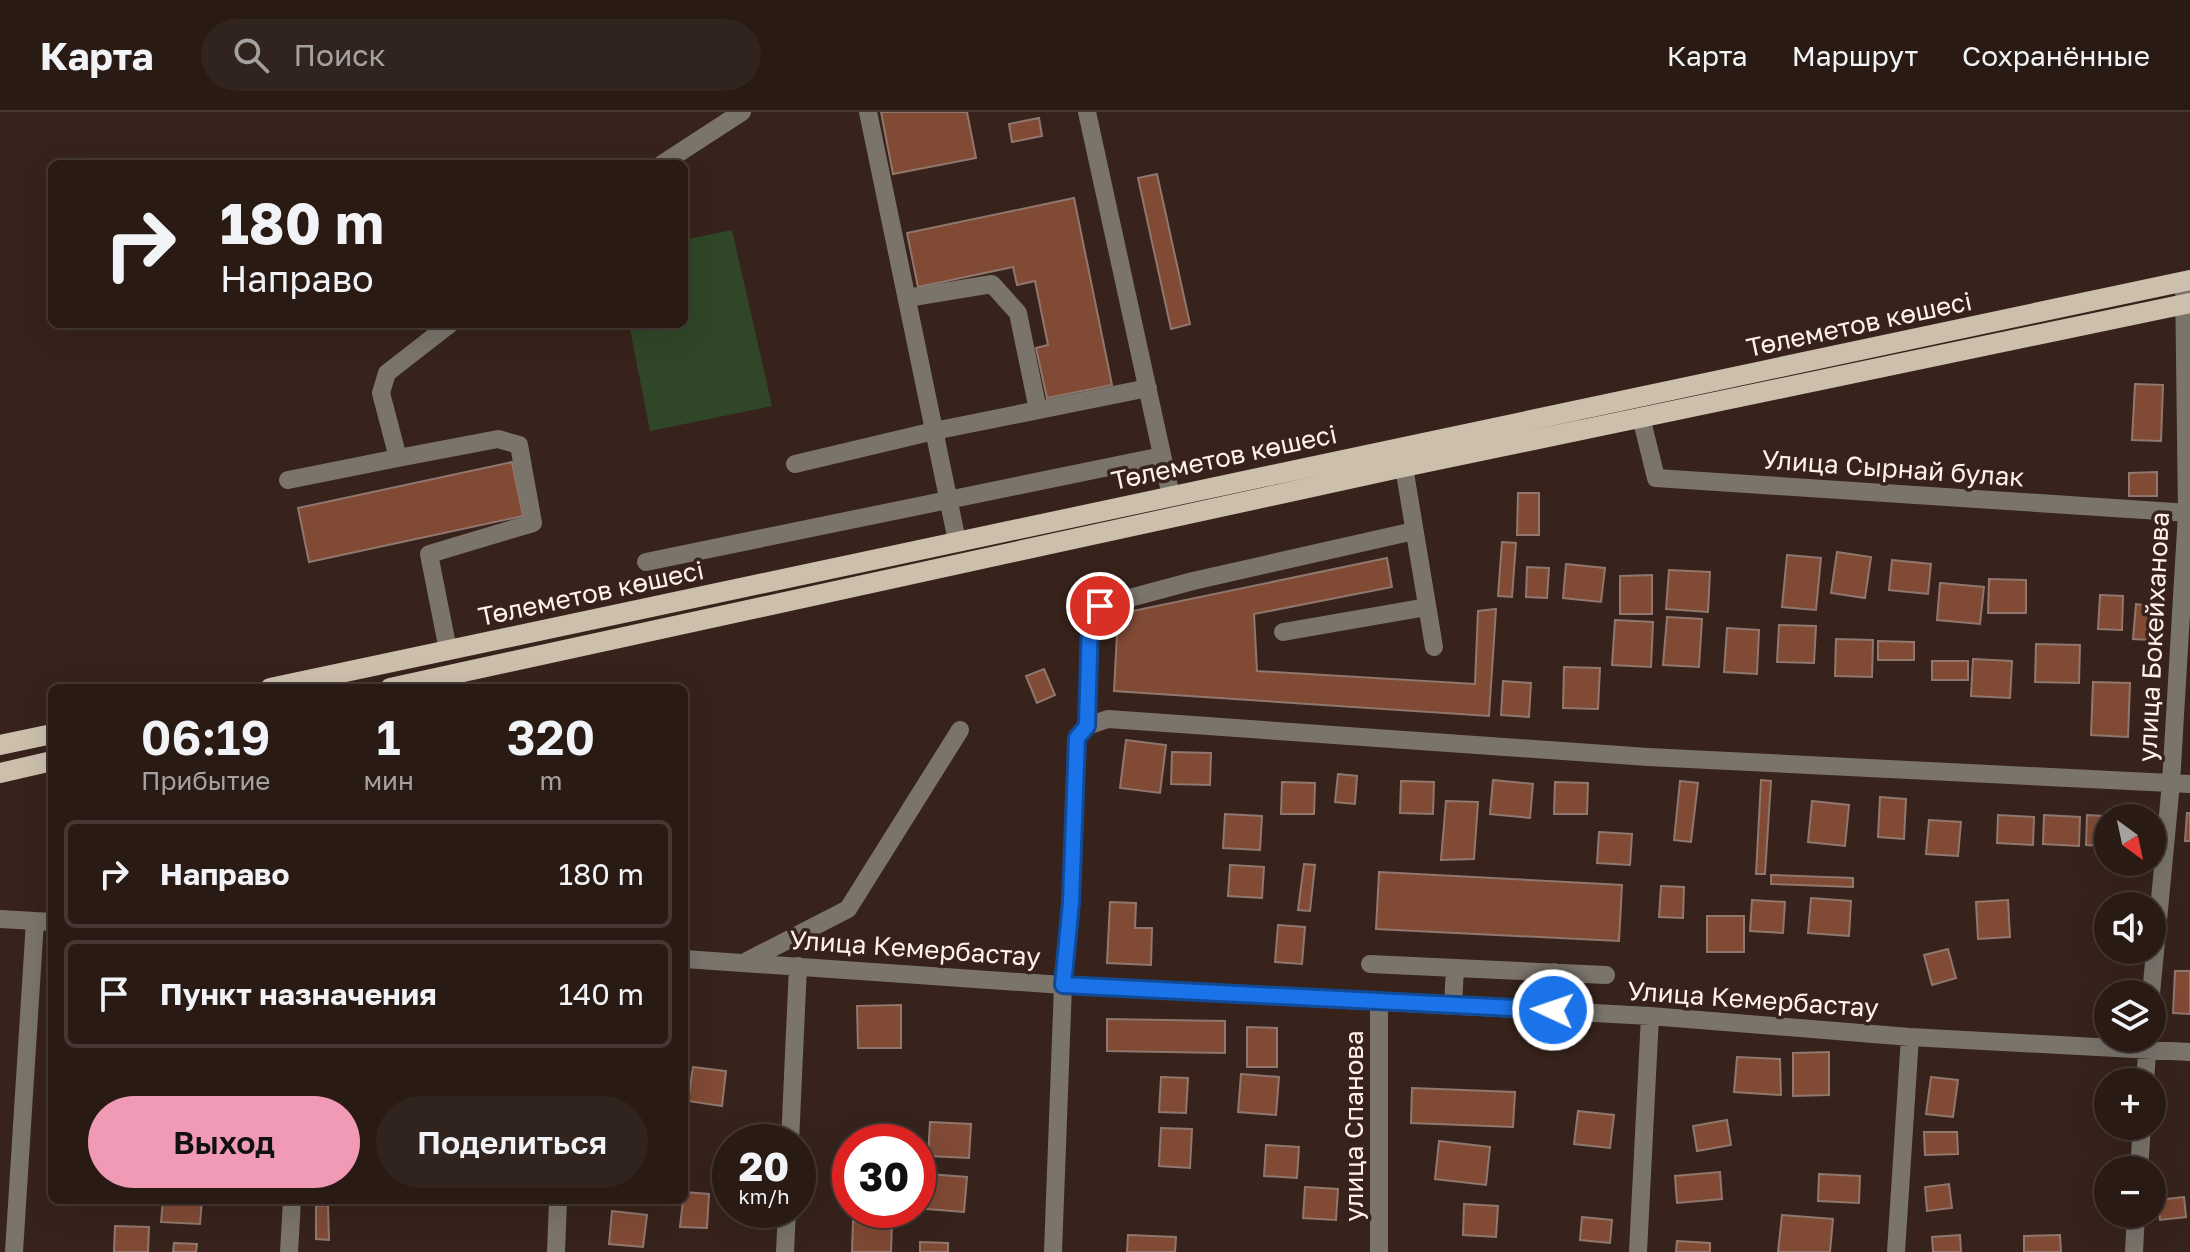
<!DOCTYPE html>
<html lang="ru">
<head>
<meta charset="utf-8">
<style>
  :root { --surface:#291a14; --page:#31231d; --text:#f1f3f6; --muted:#a5a1a0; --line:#453834; --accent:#f09ab6 }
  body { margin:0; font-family:"Golos Text",sans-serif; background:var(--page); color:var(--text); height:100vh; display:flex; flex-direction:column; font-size:30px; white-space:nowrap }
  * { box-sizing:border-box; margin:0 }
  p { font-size:26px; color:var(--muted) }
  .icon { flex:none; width:44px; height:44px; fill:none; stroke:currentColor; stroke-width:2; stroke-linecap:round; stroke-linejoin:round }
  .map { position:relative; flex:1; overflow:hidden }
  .sheet { position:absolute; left:48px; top:572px; width:640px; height:520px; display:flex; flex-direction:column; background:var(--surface); border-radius:12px; box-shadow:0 8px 32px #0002,0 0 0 2px var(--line) }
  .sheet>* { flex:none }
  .guide { position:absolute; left:48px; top:48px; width:640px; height:168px; border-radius:12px; box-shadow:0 8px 32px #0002,0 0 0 2px var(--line); background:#291a14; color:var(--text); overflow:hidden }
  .needle { width:52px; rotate:147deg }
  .controls { position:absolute; left:2094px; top:692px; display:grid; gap:16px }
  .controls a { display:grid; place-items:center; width:72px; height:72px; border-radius:50%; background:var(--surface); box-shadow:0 8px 32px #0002,0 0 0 2px var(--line); font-size:40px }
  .speed { position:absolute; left:712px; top:1012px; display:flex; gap:16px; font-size:40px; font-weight:700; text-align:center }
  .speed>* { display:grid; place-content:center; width:104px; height:104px; border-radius:50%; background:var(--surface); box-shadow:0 8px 32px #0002,0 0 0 2px var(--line); line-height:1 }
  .speed small { font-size:20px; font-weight:400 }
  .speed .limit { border:12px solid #d22; background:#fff; color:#111 }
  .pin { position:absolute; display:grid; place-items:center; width:68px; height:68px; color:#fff; margin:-34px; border:4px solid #fff; border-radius:50%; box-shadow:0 2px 8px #0007 }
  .me { position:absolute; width:88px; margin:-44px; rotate:273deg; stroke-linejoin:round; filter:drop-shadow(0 0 6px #0008) }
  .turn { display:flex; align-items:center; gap:28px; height:168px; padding:0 40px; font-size:36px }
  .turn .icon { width:104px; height:104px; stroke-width:2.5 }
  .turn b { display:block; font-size:56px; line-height:68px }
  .eta { display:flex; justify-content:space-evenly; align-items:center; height:136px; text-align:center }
  .eta b { font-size:48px; font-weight:600; line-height:56px }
  .primary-button { display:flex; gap:16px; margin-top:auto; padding:16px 40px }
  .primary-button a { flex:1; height:92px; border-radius:48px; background:var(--accent); color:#111; font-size:32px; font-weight:600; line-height:92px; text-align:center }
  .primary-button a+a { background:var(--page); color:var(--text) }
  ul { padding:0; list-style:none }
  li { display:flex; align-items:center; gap:24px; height:108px; margin:0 16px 12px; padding:0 24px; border:4px solid var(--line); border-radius:12px }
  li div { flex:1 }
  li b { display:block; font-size:30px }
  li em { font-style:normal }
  header { display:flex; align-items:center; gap:48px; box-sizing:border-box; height:112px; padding:0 40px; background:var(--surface); border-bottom:2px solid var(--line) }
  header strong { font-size:38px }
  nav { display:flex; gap:44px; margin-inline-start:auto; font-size:28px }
  .search { width:560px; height:72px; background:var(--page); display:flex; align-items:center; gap:20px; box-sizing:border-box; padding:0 28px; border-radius:44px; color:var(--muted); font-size:30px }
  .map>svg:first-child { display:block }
  .green { fill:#304628 }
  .building { fill:#804a35; stroke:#90776e; stroke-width:2 }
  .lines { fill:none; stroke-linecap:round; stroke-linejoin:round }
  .minor { stroke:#7a746b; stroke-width:18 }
  .major { stroke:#ccc0ad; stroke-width:20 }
  .route-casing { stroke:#114b97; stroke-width:20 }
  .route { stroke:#1a73e8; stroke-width:14 }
  .labels { text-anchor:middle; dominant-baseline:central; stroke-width:7; stroke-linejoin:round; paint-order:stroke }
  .street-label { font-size:26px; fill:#fff1eb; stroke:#37231b }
</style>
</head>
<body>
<header>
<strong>Карта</strong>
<div class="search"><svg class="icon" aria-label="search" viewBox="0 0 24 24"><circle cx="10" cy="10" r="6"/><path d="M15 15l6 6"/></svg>Поиск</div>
<nav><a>Карта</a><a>Маршрут</a><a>Сохранённые</a></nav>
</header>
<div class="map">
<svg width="2190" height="1140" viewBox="0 0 2190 1140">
  <rect width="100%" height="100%" fill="#37231b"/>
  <path class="green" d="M732,118L772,294L650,319L629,212H684V128Z"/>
  <path class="building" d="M881,0H967L976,46L893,62Z
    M1039,6L1042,24L1012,30L1009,12Z
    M1157,62L1190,212L1171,217L1138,66Z
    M1074,86L1112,273L1047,286L1036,236L1048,233L1035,169L1017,173L1013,155L918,175L907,121Z
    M2135,272L2163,273L2161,329L2132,328Z
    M512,350L523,404L309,450L298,396Z
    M2157,360V384H2129V361Z
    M1518,381H1539V423H1517Z
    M1502,430L1516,431L1512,485L1498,484Z
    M1837,440L1871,445L1865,486L1831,481Z
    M1787,443L1821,446L1816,498L1782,495Z
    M1387,446L1392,475L1254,502L1257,559L1475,572L1478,499L1496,497L1489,604L1114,579L1118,502Z
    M1892,448L1931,452L1928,482L1889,478Z
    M1566,452L1605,456L1601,490L1563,486Z
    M1527,455L1549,456L1547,486L1526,485Z
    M1669,458L1710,460L1708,500L1666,497Z
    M1652,463V502H1620V464Z
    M1989,467L2026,468V501H1988Z
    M1940,471L1984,475L1980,512L1937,508Z
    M2100,483L2123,484L2122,518L2098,517Z
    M2136,492L2152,494L2149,528L2133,527Z
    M1667,505L1702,507L1699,555L1663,553Z
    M1615,508L1653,510L1651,555L1612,553Z
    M1779,513L1816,514L1814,551L1777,550Z
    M1727,516L1759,518L1757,562L1724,560Z
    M1836,527L1873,528L1872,565L1835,564Z
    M1878,529L1914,530V548H1878Z
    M2036,532L2080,533L2079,571L2035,570Z
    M1973,547L2012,549L2010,586L1971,584Z
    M1932,549H1968V568H1932Z
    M1564,555L1600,556L1598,597L1563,596Z
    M1044,557L1055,583L1037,591L1026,564Z
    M1503,569L1531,571L1529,605L1501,603Z
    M2093,570L2130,571L2128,625L2091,623Z
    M1126,628L1166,633L1160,681L1120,676Z
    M1172,640L1211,641L1210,673L1171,672Z
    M1338,662L1357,664L1355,692L1335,690Z
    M1493,668L1533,672L1530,706L1490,702Z
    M1761,668L1771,669L1765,762H1756Z
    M1401,669L1434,670L1433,702L1400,701Z
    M1680,669L1698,671L1691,730L1674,728Z
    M1282,670L1315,671L1314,702H1281Z
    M1555,670L1588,671L1587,702H1554Z
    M1880,685L1906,687L1904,727L1878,725Z
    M1446,689L1478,690L1474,747L1441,748Z
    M1812,689L1849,693L1845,734L1808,730Z
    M2187,701H2190V729H2185Z
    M1225,702L1262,704L1260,738L1223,736Z
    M1998,703L2034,705L2033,733L1997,731Z
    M2044,703L2080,705L2079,734L2043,732Z
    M2087,703L2103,704L2102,734L2086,733Z
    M1929,708L1961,710L1958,744L1926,742Z
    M1599,720L1632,722L1630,753L1597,751Z
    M1304,752L1315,753L1310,799L1298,798Z
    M1230,753L1264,755L1262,786L1228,784Z
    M1379,760L1622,773L1619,829L1376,817Z
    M1771,763L1853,766V775L1771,772Z
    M1661,774L1684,775L1683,806L1659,805Z
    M1811,786L1851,789L1849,824L1808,821Z
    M1752,788L1785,790L1783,821L1750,819Z
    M2008,788L2010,825L1978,827L1976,790Z
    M1110,790L1136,791L1135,816H1152L1151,853L1107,851Z
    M1707,804H1744V840H1707Z
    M1278,813L1305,815L1302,852L1275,850Z
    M1948,837L1956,866L1932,873L1924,843Z
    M2175,859H2190V902L2173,901Z
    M901,893V936H858L857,894Z
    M1107,907L1225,909V941L1107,939Z
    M1247,915L1277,916V955H1247Z
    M1829,940V983L1793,984V941Z
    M1737,945L1780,947L1781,983L1734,980Z
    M693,955L726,959L722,994L688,989Z
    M1241,962L1279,965L1276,1003L1238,1000Z
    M1161,965L1188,966L1186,1001L1159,1000Z
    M1931,965L1958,968L1953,1005L1926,1002Z
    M2100,975H2108V1001H2099Z
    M1412,976L1515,980L1513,1015L1411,1011Z
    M1578,999L1614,1003L1610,1036L1574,1032Z
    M1727,1008L1731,1033L1697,1039L1693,1014Z
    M930,1010L971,1012L969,1046L928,1044Z
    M1161,1016L1192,1017L1190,1056L1159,1054Z
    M1924,1020H1957L1958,1042L1925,1043Z
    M1439,1029L1490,1035L1486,1073L1435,1067Z
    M1266,1033L1299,1035L1297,1066L1264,1064Z
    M1720,1060L1722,1087L1677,1091L1675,1064Z
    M929,1062L967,1065L964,1100L927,1097Z
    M1819,1062L1860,1064L1859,1091L1818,1089Z
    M1949,1072L1952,1096L1927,1099L1925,1075Z
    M1305,1075L1338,1077L1336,1108L1303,1106Z
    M684,1080L709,1082L707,1116L680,1115Z
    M2184,1085L2186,1105L2160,1108L2158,1088Z
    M163,1088H202L200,1112L161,1110Z
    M1464,1092L1498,1094L1496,1125L1463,1123Z
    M328,1093L329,1128L316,1127V1094Z
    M612,1099L647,1103L643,1135L609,1132Z
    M1782,1103L1833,1107L1830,1140H1778Z
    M1582,1105L1612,1108L1610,1131L1580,1128Z
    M853,1109L892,1111L891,1140H852Z
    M115,1114L149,1115L148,1140H114Z
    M1128,1123L1176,1125L1175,1140H1127Z
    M1960,1123L1961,1140H1933L1932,1125Z
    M2060,1123L2061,1140H2024V1124Z
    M1677,1129L1710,1131V1140H1676Z
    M920,1130L948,1131V1140H920Z
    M174,1131L197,1132L196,1140H173Z"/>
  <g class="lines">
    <path class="minor" d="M868,0L957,429
      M1087,0L1171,384
      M662,52L742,0
      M907,186L992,172L1018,201L1038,298
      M1641,305L1656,366L2190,401
      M795,352L934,319L1148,276
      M1404,355L1434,535
      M288,368L398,346
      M646,450L1162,344
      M1283,520L1427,495
      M448,538L429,442L533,411L519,333L498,327L398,346L381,281L387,261L450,212
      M1087,614L1090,510L1100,494L1193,469L1414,419
      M0,807L52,810
      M684,847L1063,873L1650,904L1910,925L2190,940
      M747,849L848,797L960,618
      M1370,852L1606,863
      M2151,882L2171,671L2187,401L2184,169
      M1453,893L1455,856
      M1553,898L1554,860
      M2145,970L2148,926
      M790,1030L798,854
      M2139,1058L2142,1014
      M14,1140L35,809
      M289,1140L292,1088
      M556,1140L558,1088
      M785,1140L787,1098
      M1053,1140L1063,873L1071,790L1077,626L1087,614L1108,607L1648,645L2190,672
      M1379,1140V889
      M1638,1140L1650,904
      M1896,1140L1910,925
      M2134,1140L2136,1102"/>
    <path class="major" d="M270,576L2190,168
      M390,576L1404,355L2190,191
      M0,633L52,622
      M0,661L52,649"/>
  </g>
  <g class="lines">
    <g class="route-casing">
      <path id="route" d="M1100,494L1090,510L1087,614L1077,626L1071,790L1063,873L1553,898"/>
    </g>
    <use href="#route" class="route"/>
  </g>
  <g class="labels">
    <g class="street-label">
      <text transform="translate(1859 212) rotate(-12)">Төлеметов көшесі</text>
      <text transform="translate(1224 345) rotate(-12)">Төлеметов көшесі</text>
      <text transform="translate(1893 356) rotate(4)">Улица Сырнай булак</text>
      <text transform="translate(591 481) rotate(-12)">Төлеметов көшесі</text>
      <text transform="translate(2153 525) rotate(-87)">улица Бокейханова</text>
      <text transform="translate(915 836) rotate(4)">Улица Кемербастау</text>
      <text transform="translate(1753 887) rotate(4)">Улица Кемербастау</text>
      <text transform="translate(1353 1014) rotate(-90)">улица Спанова</text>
    </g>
  </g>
</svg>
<div class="controls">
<a><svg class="needle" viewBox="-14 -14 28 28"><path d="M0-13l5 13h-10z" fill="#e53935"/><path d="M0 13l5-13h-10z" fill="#a5a1a0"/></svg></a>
<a><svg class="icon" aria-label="sound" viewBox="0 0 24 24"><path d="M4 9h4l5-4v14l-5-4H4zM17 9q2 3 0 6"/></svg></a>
<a><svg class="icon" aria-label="layers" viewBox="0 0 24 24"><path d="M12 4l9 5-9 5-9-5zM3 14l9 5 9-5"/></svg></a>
<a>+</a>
<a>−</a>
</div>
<div class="speed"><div>20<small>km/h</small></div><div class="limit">30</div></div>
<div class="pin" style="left:1100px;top:494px;background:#d93025"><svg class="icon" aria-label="arrive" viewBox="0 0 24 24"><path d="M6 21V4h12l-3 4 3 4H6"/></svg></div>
<svg class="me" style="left:1553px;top:898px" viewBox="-20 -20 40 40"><circle r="17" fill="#1a73e8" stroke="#fff" stroke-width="3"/><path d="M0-11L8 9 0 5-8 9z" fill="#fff"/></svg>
<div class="guide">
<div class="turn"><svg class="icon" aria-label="right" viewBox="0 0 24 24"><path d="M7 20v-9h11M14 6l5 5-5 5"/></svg><div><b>180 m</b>Направо</div></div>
</div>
<section class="sheet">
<div class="eta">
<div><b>06:19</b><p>Прибытие</p></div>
<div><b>1</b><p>мин</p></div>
<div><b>320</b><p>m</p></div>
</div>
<ul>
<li><svg class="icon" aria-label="right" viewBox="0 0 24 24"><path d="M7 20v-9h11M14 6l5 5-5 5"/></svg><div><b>Направо</b></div><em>180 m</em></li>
<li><svg class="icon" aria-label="arrive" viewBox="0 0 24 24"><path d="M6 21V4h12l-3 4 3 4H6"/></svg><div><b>Пункт назначения</b></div><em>140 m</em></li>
</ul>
<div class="primary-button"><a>Выход</a><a>Поделиться</a></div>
</section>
</div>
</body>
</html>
